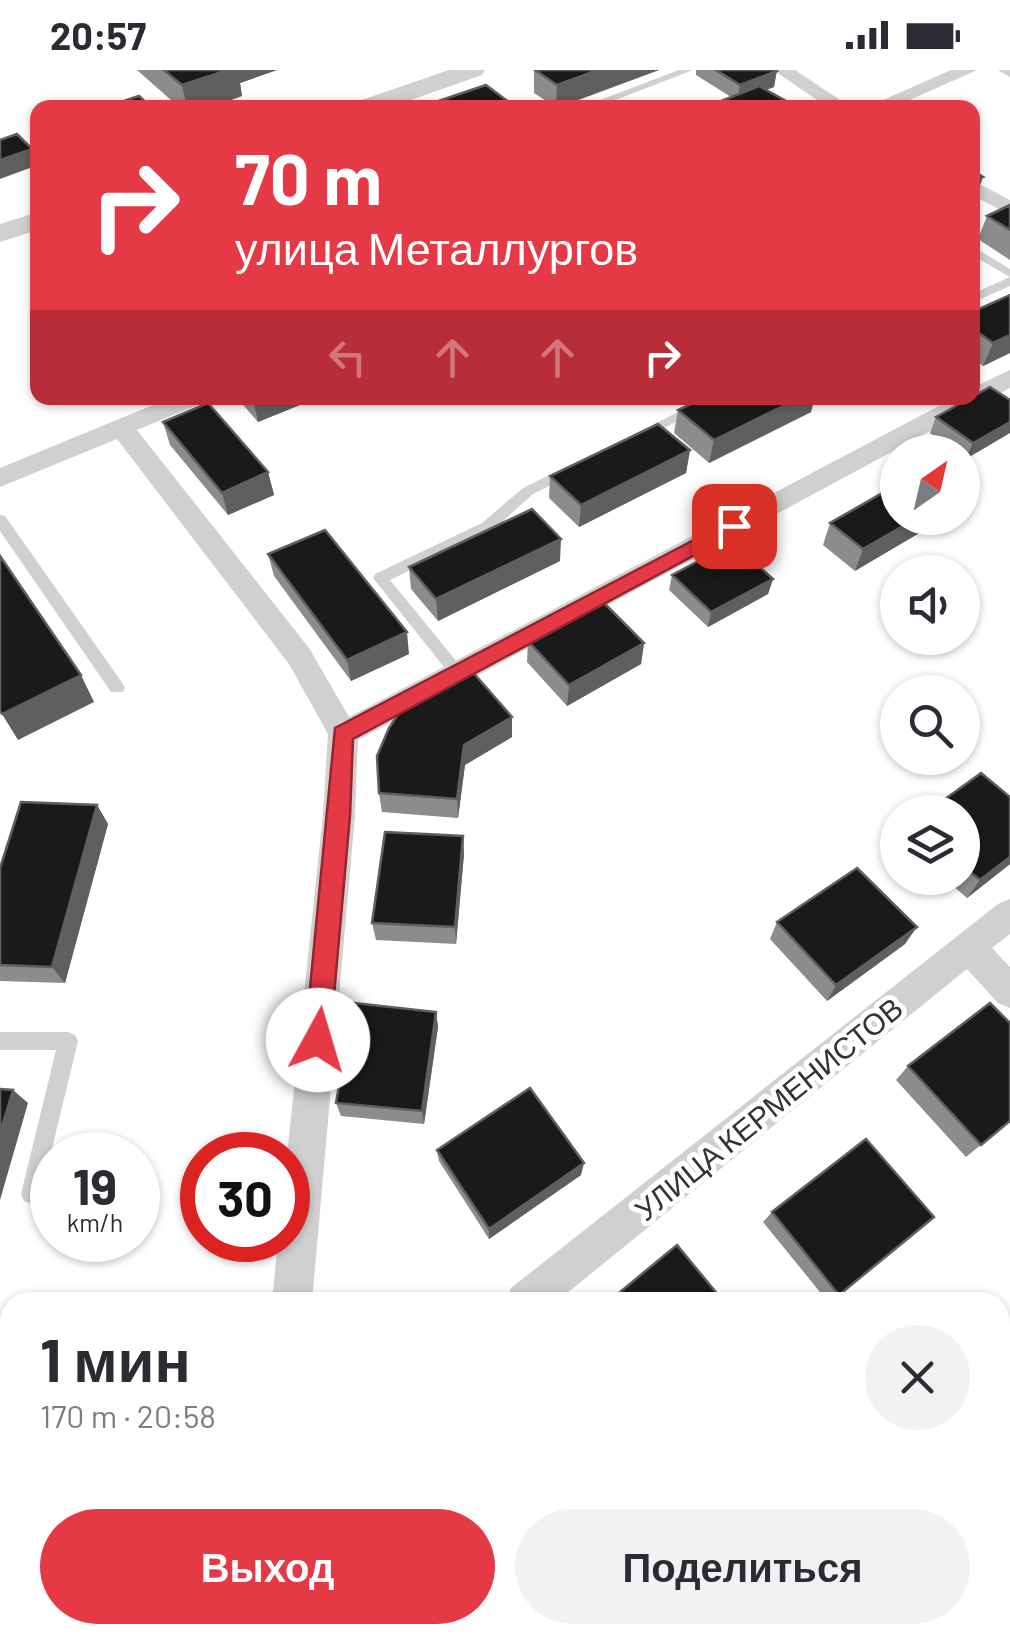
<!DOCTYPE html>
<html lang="ru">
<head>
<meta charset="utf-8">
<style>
  :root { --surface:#fff; --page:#f2f2f3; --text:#2b2b33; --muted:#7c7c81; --accent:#e63946 }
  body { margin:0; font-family:Barlow,sans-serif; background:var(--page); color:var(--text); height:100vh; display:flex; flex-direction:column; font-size:38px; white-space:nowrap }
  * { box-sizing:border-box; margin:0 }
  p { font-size:32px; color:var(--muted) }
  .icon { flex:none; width:55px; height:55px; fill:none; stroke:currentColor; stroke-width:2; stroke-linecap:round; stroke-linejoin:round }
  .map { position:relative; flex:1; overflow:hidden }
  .panel { position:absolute; left:0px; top:1222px; width:1010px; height:352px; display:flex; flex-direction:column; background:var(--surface); border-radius:30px 30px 0 0; box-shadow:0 2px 8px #0004 }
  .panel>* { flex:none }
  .banner { position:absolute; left:30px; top:30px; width:950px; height:305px; border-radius:20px; box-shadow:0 2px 8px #0004; background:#e63946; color:#fff; overflow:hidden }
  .needle { width:65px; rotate:34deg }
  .fabs { position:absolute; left:880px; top:365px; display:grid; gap:20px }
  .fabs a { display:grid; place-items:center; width:100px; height:100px; border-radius:50%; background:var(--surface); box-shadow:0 2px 8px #0004; font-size:50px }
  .speed { position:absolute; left:30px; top:1062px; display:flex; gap:20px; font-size:50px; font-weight:700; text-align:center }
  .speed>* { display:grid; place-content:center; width:130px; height:130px; border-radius:50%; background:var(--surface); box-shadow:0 2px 8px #0004; line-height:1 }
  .speed small { font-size:25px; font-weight:400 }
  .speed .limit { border:15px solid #d22; background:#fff; color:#111 }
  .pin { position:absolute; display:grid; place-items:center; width:85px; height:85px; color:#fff; margin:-42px; border-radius:20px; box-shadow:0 5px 15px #0006 }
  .me { position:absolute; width:110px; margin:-55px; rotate:6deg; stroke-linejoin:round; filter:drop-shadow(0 0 8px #0008) }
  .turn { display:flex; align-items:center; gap:35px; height:210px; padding:0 40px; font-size:45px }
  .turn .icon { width:130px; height:130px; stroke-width:2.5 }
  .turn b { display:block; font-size:70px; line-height:85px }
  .lanes { display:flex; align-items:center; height:95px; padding:0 40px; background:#0003; justify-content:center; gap:50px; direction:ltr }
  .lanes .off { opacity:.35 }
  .round { display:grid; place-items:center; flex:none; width:105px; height:105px; border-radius:52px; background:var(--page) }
  .overview { display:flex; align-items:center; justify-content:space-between; height:170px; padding:0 40px }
  h1 { font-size:60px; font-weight:700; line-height:75px }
  .cta { display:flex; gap:20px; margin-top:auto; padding:20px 40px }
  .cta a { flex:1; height:115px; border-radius:60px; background:var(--accent); color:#fff; font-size:40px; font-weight:700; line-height:115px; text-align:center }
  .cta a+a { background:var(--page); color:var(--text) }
  .status { display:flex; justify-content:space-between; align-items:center; height:70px; padding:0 50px; background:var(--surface); direction:ltr }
  .status svg { height:28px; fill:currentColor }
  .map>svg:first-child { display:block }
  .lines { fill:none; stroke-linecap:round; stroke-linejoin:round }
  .service { fill:#d0d0d0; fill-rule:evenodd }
  .minor { fill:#d0d0d0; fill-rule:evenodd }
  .tertiary { fill:#d0d0d0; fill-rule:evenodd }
  .wall { fill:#8c8c8c }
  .shaded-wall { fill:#5f5f5f }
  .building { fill:#1a1a1a; stroke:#5f5f5f; stroke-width:2.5 }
  .route { fill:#e63946; stroke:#96252e; stroke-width:2.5 }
  .labels { text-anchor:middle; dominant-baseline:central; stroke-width:10; stroke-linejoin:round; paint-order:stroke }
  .street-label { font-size:30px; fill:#333; stroke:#fff }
</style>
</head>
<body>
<div class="status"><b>20:57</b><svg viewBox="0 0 49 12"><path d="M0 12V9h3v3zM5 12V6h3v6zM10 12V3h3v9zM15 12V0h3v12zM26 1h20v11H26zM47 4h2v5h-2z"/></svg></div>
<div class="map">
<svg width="1010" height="1573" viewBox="0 0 1010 1573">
  <rect width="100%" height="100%" fill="#fff"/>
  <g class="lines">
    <path class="service" d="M679,0H693L595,38H579Z
      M998,0H1010V7Z
      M972,176L1010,199V216L972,233V224L1010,207L972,185Z
      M705,328H722L645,368H635L633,365Z
      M572,394L579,399L577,402L533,424L492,461L390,510L466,603L458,609L452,607L373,508L375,504L482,453L523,418Z
      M0,445L5,446L123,614L125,618L123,622H111L0,461Z
      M0,962H68L75,965L78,971L41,1124L38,1131L31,1134L24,1131L21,1124L56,980H0Z"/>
    <path class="minor" d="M773,0H795L852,38H829Z
      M951,0H977L892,38H865Z
      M972,110L1010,130V145L972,125Z
      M1010,300V318L358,670L355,745L312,1232H272L278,1170H288L287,1085L323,745L328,664L289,594L117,369L0,417V398L170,328H203L200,334L137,360L309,578L349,647L954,328H972V318Z
      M1010,829V864L992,878L1010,897V938L998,933L967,899L556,1232H505L511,1218L998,834Z
      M200,1565H246L243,1573H197Z"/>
    <path class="tertiary" d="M449,0H485L482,5L388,38H350L353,33Z
      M38,142V160L0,172V154Z"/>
  </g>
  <path class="wall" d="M137,0H277L240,13L242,26L209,38H180Z
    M534,0H659L557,38L534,23Z
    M696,0H776L774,17L766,20L793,35L792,38H704L731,27L696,5Z
    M1010,135V190L978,169L987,146Z
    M972,242L1010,283L983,296L972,288Z
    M237,328H317L258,352Z
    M1010,330L966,389L962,387V382H956L930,363L936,347Z
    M678,340L811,342L709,393L674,363Z
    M163,352L268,402L274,425L228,445L170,375Z
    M690,380L686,403L579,457L549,428L550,406Z
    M898,414L855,501L823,475L830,453Z
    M268,484L409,584L351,611L274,506Z
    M560,491L438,551L411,519L409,497Z
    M672,505L773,509L768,524L708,557L669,520Z
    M528,571L644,573L641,594L567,636L527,592Z
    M512,647V667L465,695L458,748L382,742L379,723Z
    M1010,727V794L967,828L944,808H962V742Z
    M97,735L108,754L65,913L0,911V798Z
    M463,766L464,784L456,874L376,870L372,853Z
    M777,852L905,874L827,931L770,869Z
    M436,942L438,957L424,1054L341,1046L336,1033Z
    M908,996L1010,1051L966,1087L896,1010Z
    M437,1080L581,1105L489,1169L439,1091Z
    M772,1142L839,1225L828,1232L763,1152Z
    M974,1565H1000L1010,1573H980Z"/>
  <path class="shaded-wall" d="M227,0H277L240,13L242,26L209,38H187L182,15Z
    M598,0H659L556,38L557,15Z
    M777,1L774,17L737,31L740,15Z
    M32,79L38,95L0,109V90Z
    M983,107L975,130L972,131V111Z
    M1010,265V283L983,296L993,273Z
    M256,328H317L258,352L253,329Z
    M799,328H815L811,342L709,393L714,370Z
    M1010,352V363L966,389L973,373Z
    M690,380L686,403L579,457L581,435Z
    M268,402L274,425L228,445L222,423Z
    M917,448H945L855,501L863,479Z
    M561,469L560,491L438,551L436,529Z
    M773,509L768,524L708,557L711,542Z
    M407,562L409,584L351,611L347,590Z
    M644,573L641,594L567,636L569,615Z
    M81,605L94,632L18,670L2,644Z
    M512,647V667L465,695L458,748L457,729L464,675Z
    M97,735L108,754L65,913L52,897Z
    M463,766L464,784L456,874L455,857Z
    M1010,787V794L967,828L980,810Z
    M917,857L905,874L827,931L836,915Z
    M436,942L438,957L424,1054L422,1041Z
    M13,1020L28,1033L0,1130V1063Z
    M584,1093L581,1105L489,1169V1159Z"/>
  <path class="building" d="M164,0H228L182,15Z
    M535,0H598L557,15Z
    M716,0H776L777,1L740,15Z
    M486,15L510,33L496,38H418Z
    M759,16L793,35L787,38H704Z
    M139,26L152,38H103Z
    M17,64L32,79L0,90V70Z
    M972,100L983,107L972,111Z
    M1010,135V160L987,146Z
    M1010,225V265L993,273L972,258V242Z
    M990,317L1010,330V352L973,373L936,347Z
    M704,328H799L714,370L678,340Z
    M208,333L268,402L222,423L163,352Z
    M658,354L690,380L581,435L550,406Z
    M898,414V448H917L863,479L830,453Z
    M532,439L561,469L436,529L409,497Z
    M325,460L407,562L347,590L268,484Z
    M733,473L773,509L711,542L672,505Z
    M0,486L81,605L2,644L0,641Z
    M602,531L644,573L569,615L528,571Z
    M471,600L512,647L464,675L457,729L379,723L377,686L389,658L406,632Z
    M981,703L1010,727V787L980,810L962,795V742H927Z
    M21,732L97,735L52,897L0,895V798Z
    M385,762L463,766L455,857L372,853Z
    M857,798L917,857L836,915L777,852Z
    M354,933L436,942L422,1041L336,1033Z
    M990,933L1010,953V1051L981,1075L908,996Z
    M530,1018L584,1093L489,1159L437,1080Z
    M0,1019L13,1020L0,1063Z
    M866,1069L934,1147L839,1225L772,1142Z
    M677,1175L724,1232H608Z
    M1000,1375L1010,1387V1573H1000L994,1565H1000Z"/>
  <path class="route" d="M734,449L743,456L741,460L353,669L350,746L330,970L326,979L318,982L309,979L305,970L335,658Z"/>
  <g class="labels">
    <g class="street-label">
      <text transform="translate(768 1038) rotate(-39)">УЛИЦА КЕРМЕНИСТОВ</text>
    </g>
  </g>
</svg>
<div class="fabs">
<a><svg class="needle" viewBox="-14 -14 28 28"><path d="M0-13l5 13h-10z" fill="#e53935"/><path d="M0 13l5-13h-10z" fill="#7c7c81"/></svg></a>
<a><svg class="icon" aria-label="sound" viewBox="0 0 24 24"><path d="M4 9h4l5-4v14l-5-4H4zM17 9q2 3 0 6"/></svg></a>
<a><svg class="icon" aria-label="search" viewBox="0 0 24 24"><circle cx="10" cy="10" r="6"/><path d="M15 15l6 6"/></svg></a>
<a><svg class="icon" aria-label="layers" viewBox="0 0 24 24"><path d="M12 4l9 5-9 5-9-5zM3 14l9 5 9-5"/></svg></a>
</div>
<div class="speed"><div>19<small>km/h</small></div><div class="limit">30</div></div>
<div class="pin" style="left:734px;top:456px;background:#d93025"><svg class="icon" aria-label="arrive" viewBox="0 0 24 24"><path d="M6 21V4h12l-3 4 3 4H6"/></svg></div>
<svg class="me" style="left:318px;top:970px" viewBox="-20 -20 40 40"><circle r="19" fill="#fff"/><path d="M0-13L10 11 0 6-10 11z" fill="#e63946"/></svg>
<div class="banner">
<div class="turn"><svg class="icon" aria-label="right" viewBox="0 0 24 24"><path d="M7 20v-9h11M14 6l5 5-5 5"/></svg><div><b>70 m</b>улица Металлургов</div></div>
<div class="lanes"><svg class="icon off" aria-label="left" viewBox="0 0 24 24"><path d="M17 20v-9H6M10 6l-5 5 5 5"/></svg><svg class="icon off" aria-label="ahead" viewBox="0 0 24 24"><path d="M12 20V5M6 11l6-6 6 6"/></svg><svg class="icon off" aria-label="ahead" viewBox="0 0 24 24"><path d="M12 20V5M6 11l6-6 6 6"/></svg><svg class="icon" aria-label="right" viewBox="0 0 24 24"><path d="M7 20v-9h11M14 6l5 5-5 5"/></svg></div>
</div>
<section class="panel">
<div class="overview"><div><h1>1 мин</h1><p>170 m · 20:58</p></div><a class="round"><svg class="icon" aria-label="close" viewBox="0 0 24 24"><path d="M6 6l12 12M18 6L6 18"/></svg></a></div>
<div class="cta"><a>Выход</a><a>Поделиться</a></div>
</section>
</div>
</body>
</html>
